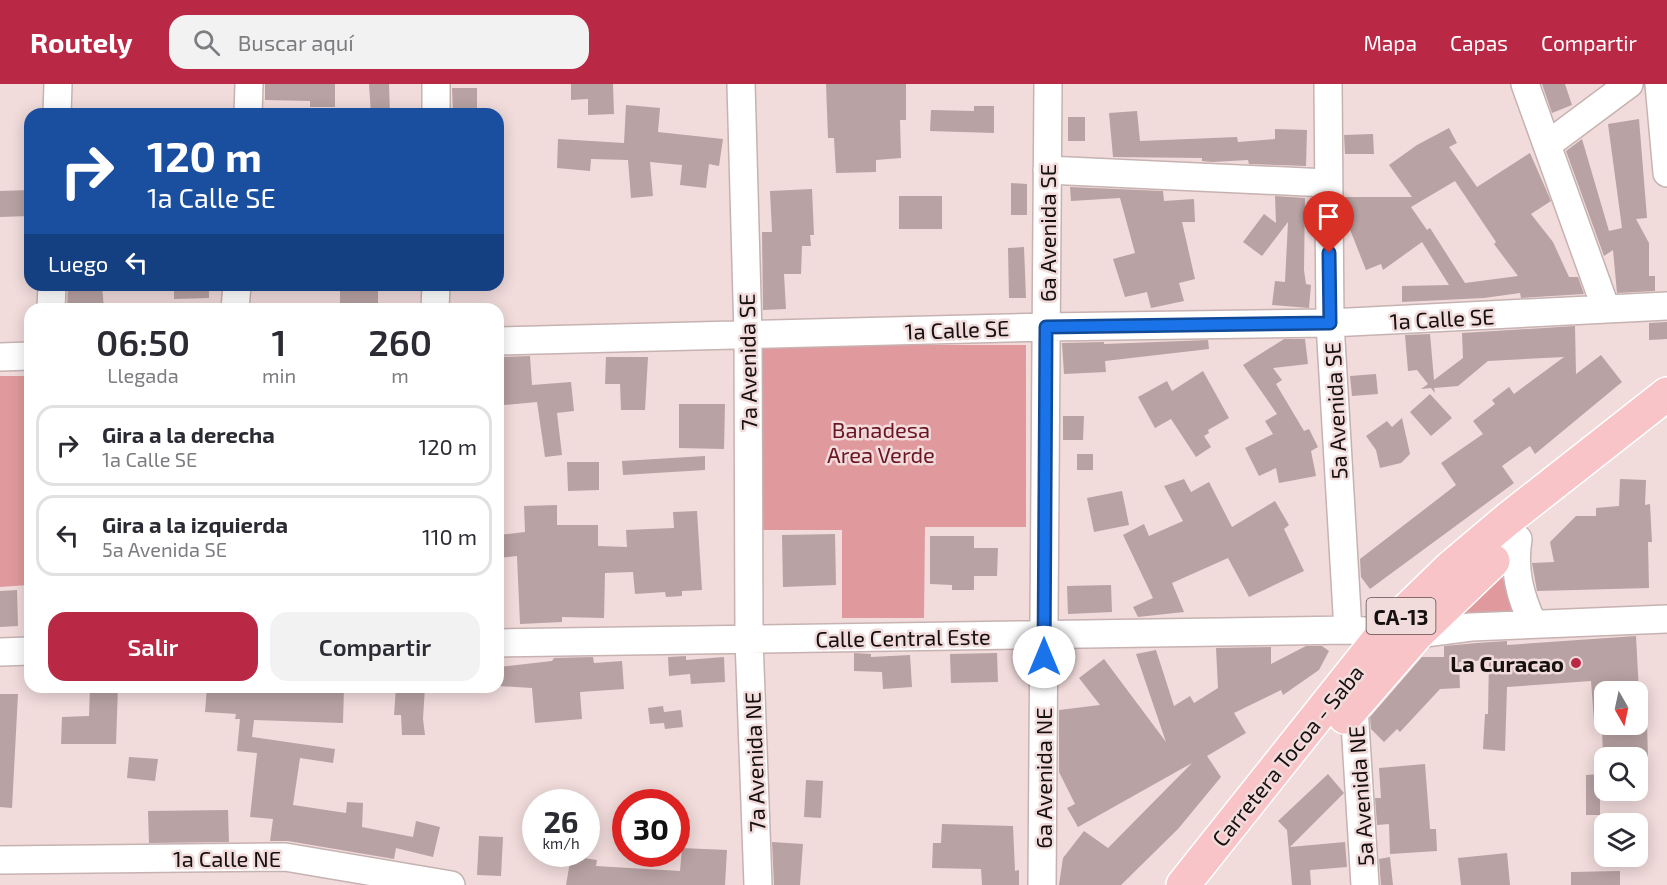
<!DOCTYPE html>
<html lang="es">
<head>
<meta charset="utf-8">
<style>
  :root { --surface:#fff; --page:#f2f2f3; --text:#2b2b33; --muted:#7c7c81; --line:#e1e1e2; --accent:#b92844 }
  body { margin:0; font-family:"Exo 2",sans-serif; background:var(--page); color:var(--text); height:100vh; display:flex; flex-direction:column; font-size:22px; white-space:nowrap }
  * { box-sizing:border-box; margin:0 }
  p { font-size:20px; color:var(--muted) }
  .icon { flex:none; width:33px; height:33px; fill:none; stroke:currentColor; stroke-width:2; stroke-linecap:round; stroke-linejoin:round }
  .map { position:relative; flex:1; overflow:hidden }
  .drawer { position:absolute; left:24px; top:219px; width:480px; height:390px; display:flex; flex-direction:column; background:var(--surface); border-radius:18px; box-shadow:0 3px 15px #0003 }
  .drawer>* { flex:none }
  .guide { position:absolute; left:24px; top:24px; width:480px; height:183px; border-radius:18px; box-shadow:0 3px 15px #0003; background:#1a4fa0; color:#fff; overflow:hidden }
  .needle { width:39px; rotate:171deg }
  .controls { position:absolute; left:1594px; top:597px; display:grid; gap:12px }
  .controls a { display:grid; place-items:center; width:54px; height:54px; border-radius:12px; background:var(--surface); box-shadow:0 3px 15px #0003; font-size:30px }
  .speed { position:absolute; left:522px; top:705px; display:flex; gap:12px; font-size:30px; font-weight:700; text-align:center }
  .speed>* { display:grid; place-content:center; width:78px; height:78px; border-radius:50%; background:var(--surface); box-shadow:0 3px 15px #0003; line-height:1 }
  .speed small { font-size:15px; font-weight:400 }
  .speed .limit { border:9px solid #d22; background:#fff; color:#111 }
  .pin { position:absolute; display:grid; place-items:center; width:51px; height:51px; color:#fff; margin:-62px -26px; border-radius:50% 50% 50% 0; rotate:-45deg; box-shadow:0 0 6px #0007 }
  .pin .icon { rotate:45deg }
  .me { position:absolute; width:66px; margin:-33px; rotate:0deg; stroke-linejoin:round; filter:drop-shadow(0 0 4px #0008) }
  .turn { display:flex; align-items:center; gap:21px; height:126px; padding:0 24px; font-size:27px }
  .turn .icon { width:78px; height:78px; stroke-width:2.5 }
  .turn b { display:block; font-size:42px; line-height:51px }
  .then { display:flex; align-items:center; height:57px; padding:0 24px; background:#0003; gap:12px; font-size:22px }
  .eta { display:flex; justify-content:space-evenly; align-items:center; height:102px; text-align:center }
  .eta b { font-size:36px; font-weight:600; line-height:42px }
  .button { display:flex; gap:12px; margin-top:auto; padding:12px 24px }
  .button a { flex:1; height:69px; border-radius:18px; background:var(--accent); color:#fff; font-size:24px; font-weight:600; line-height:69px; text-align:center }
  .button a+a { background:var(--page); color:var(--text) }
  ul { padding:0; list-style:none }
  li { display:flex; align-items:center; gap:18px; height:81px; margin:0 12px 9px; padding:0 12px; border:3px solid var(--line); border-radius:18px }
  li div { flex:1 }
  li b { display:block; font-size:22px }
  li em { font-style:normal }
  header { display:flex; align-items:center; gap:36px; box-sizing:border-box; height:84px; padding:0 30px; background:var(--accent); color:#fff }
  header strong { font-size:28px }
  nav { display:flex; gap:33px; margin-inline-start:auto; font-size:21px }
  .search { width:420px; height:54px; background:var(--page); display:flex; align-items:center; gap:15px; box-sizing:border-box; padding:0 21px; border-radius:18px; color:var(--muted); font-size:22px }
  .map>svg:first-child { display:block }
  .green { fill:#e09a9d }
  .building { fill:#b8a2a3; fill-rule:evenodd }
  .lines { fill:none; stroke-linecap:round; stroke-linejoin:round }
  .minor-casing { stroke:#c7b2b2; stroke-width:30 }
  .major-casing { stroke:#fff; stroke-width:36 }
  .minor { stroke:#fff; stroke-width:27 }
  .major { stroke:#f8c4c7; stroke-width:33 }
  .route-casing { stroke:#114b97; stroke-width:15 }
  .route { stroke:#1a73e8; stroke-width:10 }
  .poi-dot { fill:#b92844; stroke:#f1dbdb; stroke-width:2 }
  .labels { text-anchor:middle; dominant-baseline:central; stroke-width:5; stroke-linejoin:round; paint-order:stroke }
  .shield { fill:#f1dbdb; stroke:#584d4d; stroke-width:1.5 }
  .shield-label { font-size:21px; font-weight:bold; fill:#171010 }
  .street-label { font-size:22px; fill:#171010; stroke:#f1dbdb }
  .park-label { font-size:22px; fill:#6a1424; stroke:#f1dbdb }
  .poi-label { font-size:22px; font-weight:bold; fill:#171010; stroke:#f1dbdb; text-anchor:end }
</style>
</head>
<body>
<header>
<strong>Routely</strong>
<div class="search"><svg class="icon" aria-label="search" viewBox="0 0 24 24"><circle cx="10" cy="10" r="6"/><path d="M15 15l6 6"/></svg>Buscar aquí</div>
<nav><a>Mapa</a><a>Capas</a><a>Compartir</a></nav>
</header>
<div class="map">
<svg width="1667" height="801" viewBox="0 0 1667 801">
  <rect width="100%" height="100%" fill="#f1dbdb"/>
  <path class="green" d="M758,261H1026V443H925L924,534H842V446H757Z
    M0,292H30L28,501L0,503Z
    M1500,488L1517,529L1446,537Z"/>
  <path class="building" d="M265,0H335V23H310V17L265,16Z
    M369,0H389L390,30H371Z
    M571,0H613L614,30L588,31V15L571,16Z
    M826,0H906V36H900L901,74L876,76V88L836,89L834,54H828Z
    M1542,0H1565L1572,21L1552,29Z
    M452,4H477V30H453Z
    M626,21L660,24L658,48L723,55L719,82L709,80L706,104L680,101L682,81L650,78L653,112L631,114L628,76L591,75L590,87L557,84L558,55L624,59Z
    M974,22H994V49L930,47L931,26L974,27Z
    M1137,27L1140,57L1237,53L1238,58L1275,55V45L1307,46L1306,82L1249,80L1248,76L1212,78L1202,77V74L1113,73L1109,29Z
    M1068,33H1085V57H1068Z
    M1639,35L1647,134L1636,135L1649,159V192H1655V207L1617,209L1613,166L1604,172L1566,67L1582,55L1609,147L1622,144L1608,40Z
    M1449,44L1457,59L1449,63L1477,103L1530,69L1551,117L1531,130L1553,158L1569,193H1578L1584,210L1521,214L1520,209L1484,214L1402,218V202L1449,201L1422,158L1383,186L1381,180L1366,186L1349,143H1346L1345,113H1412L1389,81L1417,61ZM1455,97L1496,158L1494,160L1518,192L1465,199L1430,144L1427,146L1411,123Z
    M1373,50L1374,70H1345L1344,51Z
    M1011,99L1027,100V131H1011Z
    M1070,103L1163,107L1164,117L1194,115L1195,138H1182L1195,195L1179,199L1184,217L1151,224L1147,208L1125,213L1113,175L1135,169L1120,114L1071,117Z
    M812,105L814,151H810L811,162H802L801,190H784L786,225L763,226L762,148H772L770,107Z
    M30,106V132L0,133V107Z
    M899,112H942V145H899Z
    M1275,112L1305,114L1304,186L1306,200L1311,201L1309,224L1272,221L1275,197L1285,198L1288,138L1262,172L1243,158L1264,130L1276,139Z
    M1024,163L1026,214H1009L1008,164Z
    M68,201H102L104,225H67Z
    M174,201H209V214L174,215Z
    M340,201H378V225H340Z
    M1667,238V255L1649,256V239Z
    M1575,242L1576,290L1601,271L1622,298L1535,370L1530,362L1502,382L1514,399L1370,505L1361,493L1360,475L1456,401L1441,379L1483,350L1473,337L1495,320L1492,316L1509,303L1514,310L1564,273L1488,277L1458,302L1434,304L1435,309L1431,304L1421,305L1428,300L1417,286L1408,287L1405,251L1430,250L1434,296L1463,274L1462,249Z
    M1284,255H1305L1308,280L1273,284L1282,296L1276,300L1304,347L1309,345L1318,363L1311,367L1316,392L1279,399L1276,384L1259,392L1245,364L1273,350L1265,337L1277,330L1243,281Z
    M1208,256L1209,265L1105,277L1106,288L1064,290L1062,259L1104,258V260Z
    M530,272L532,301L571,298L574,327L557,329L562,371L545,373L537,318L504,321L501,273Z
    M606,273H648L645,326H621L620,300H605Z
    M1203,287L1229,334L1208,346L1209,349L1204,352L1211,363L1196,373L1171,335L1155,344L1138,313L1167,297L1172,307Z
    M1376,290L1378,310L1352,312L1350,292Z
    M1430,310L1452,334L1431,352L1410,328Z
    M679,320H725L724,365L679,364Z
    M1063,332H1084L1083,356H1063Z
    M1402,334L1410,370L1401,379L1380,384L1376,366L1366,352L1387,337L1392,343Z
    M1077,370H1093V386H1077Z
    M705,372V386L623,391L622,377Z
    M567,378H599V406L568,407Z
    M1184,395L1191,408L1209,398L1232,443L1275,417L1289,441L1284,445L1304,487L1249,513L1228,474L1172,499L1184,528L1138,533L1133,523L1153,514L1123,451L1144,440L1149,452L1183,437L1164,402Z
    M1620,395L1646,396L1645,421L1650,420L1652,458H1648L1649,504L1537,507L1532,479L1554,478L1550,458L1576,432H1596V424L1619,422Z
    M1122,407L1129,441L1094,448L1087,414Z
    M557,421V441H598V462L627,463L626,446L674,444L673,428L697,427L702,506L682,507V512L666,513L665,508L635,510L633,488L605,489L604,534L562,533V538L520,540L517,472L498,474V451L525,448L524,422Z
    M835,450L836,501L783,503L782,451Z
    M930,452H974V464H998L997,492H974V506H952V501L930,500Z
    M1111,501L1112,528L1068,530L1067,502Z
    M17,506L18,542L0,543V507Z
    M1636,552L1639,608H1605V635L1594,636L1591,597L1507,603L1505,667L1483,665L1485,630H1488L1489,576L1459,578L1460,604L1440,605L1400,648L1397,645L1384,658L1371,645L1370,633L1415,581L1422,573H1444V562L1477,559L1507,557V561Z
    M1306,562H1322L1329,567L1319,586L1283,611L1281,606L1234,629L1246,649L1207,672L1221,693L1178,745L1121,801H1059L1063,774L1084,747L1108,764L1192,679L1078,743L1067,724L1075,720L1059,688V626L1100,621L1079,594L1104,575L1166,658L1136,570L1156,566L1174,622L1190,612L1194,619L1218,604L1216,564L1271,563V580Z
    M854,569L871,570V573L910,571L912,603L883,605L882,588L854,587Z
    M997,569L998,598L951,599L950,570Z
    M686,572V576L724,573L725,598L691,600L690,590L669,592L668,573Z
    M593,573L594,579L622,577L624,605L580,608L582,635L535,639L532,604L498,602V583L552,577L554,574Z
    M90,603H118L116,660H61L62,633L89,632Z
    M207,603H344L343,639L254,636L252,653L335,665L333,679L300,674L293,721L346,729L347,718L363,719L362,743L413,753L416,737L440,743L433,773L396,764L394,775L288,757H270L273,735L250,733L257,669L237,667L240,635H235L236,630L205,628Z
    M396,603H425L423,635L425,651H402L401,631H394Z
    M0,610H18L12,724L0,723Z
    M663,622L664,628L681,626L683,643L665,645L664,639L650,640L648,624Z
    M1647,640L1648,674H1603L1602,642Z
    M129,673L158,675L155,697L127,694Z
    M1425,680L1430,745H1436L1437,767L1390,770L1389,740L1377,741L1375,714H1381L1379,684Z
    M1328,690L1344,709L1290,763L1345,758L1347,783L1310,786L1311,801H1292L1287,746L1278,737Z
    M1600,690V731H1586V691Z
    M806,696L823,697L821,734L804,733Z
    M228,726L229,758L149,759L148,727Z
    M942,740L1013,742L1015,787L1019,786V801H982L981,785L932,784L933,759H941Z
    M479,752L503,753L501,792L477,791Z
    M772,758L803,760L800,801H774Z
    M682,764L727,766L725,801H566L571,772L597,776L596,782L680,787Z
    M1507,769L1510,801H1461L1458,774Z
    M1390,773L1393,801H1381L1379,775Z
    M1620,787V801H1571V788Z"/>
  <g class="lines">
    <g class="minor-casing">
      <path id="minor" d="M741,0L748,251L749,555L758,801
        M1328,0L1330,239L1348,546
        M1525,0L1606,225
        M1659,0L1667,89
        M57,30L58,0
        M248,30L249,0
        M436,30V0
        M1547,61L1629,0
        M1047,86L1327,99
        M51,225L52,201
        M235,225L237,201
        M435,225L436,201
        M498,257L1046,243L1330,239L1667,222
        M0,273L30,272
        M1518,455C1513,486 1520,512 1533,540
        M498,559L1348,546L1417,550L1471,543L1667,535
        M0,568L30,567
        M1354,623L1365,801
        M0,776L285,773L451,801
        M1042,801L1048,0"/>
    </g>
    <g class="major-casing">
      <path id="major" d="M1345,633L1417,550L1493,477
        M1183,801L1386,546L1451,483L1508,435L1667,310"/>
    </g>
    <use href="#minor" class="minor"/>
    <use href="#major" class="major"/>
  </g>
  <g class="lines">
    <g class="route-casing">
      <path id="route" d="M1044,573L1046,243L1330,239L1329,169"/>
    </g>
    <use href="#route" class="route"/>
  </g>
  <circle class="poi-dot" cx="1576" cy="579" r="6"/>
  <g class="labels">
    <rect class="shield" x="1366.5" y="514" width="69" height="36" rx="4.5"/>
    <g class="shield-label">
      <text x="1401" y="532">CA-13</text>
    </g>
    <g class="street-label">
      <text transform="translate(1047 149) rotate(-90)">6a Avenida SE</text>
      <text transform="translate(1442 234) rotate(-3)">1a Calle SE</text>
      <text transform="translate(957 245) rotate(-2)">1a Calle SE</text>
      <text transform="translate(747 278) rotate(-91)">7a Avenida SE</text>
      <text transform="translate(1335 327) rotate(-93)">5a Avenida SE</text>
      <text transform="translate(903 553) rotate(-1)">Calle Central Este</text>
      <text transform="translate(1287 671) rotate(-51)">Carretera Tocoa - Saba</text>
      <text transform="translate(754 678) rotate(-92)">7a Avenida NE</text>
      <text transform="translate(1043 694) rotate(-90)">6a Avenida NE</text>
      <text transform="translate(1360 712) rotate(-94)">5a Avenida NE</text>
      <text x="227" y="774">1a Calle NE</text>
    </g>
    <g class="park-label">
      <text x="881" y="345">Banadesa<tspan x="881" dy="25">Area Verde</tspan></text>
    </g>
    <g class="poi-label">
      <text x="1564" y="579">La Curacao</text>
    </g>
  </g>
</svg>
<div class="controls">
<a><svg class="needle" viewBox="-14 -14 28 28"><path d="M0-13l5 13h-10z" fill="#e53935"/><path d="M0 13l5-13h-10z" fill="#7c7c81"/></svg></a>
<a><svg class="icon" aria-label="search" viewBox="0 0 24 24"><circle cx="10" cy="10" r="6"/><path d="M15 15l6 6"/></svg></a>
<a><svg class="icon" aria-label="layers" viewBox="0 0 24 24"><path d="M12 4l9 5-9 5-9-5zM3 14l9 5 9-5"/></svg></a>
</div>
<div class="speed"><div>26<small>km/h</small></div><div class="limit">30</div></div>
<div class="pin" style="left:1329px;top:169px;background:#d93025"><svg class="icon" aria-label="arrive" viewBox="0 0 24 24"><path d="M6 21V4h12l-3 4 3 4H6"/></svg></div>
<svg class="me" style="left:1044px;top:573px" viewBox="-20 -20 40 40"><circle r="19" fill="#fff"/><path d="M0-13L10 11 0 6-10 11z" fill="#1a73e8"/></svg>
<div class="guide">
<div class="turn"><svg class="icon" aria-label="right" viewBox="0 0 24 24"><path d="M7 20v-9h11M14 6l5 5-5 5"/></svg><div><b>120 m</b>1a Calle SE</div></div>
<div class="then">Luego<svg class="icon" aria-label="left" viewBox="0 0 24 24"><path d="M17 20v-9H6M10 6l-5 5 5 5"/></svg></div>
</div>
<section class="drawer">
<div class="eta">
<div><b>06:50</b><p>Llegada</p></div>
<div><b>1</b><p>min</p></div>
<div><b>260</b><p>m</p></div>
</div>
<ul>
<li><svg class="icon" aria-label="right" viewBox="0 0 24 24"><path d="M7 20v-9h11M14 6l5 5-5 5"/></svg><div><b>Gira a la derecha</b><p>1a Calle SE</p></div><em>120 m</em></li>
<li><svg class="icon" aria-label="left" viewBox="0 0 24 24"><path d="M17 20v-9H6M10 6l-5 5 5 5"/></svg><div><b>Gira a la izquierda</b><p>5a Avenida SE</p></div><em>110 m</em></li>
</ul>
<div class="button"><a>Salir</a><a>Compartir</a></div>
</section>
</div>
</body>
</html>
